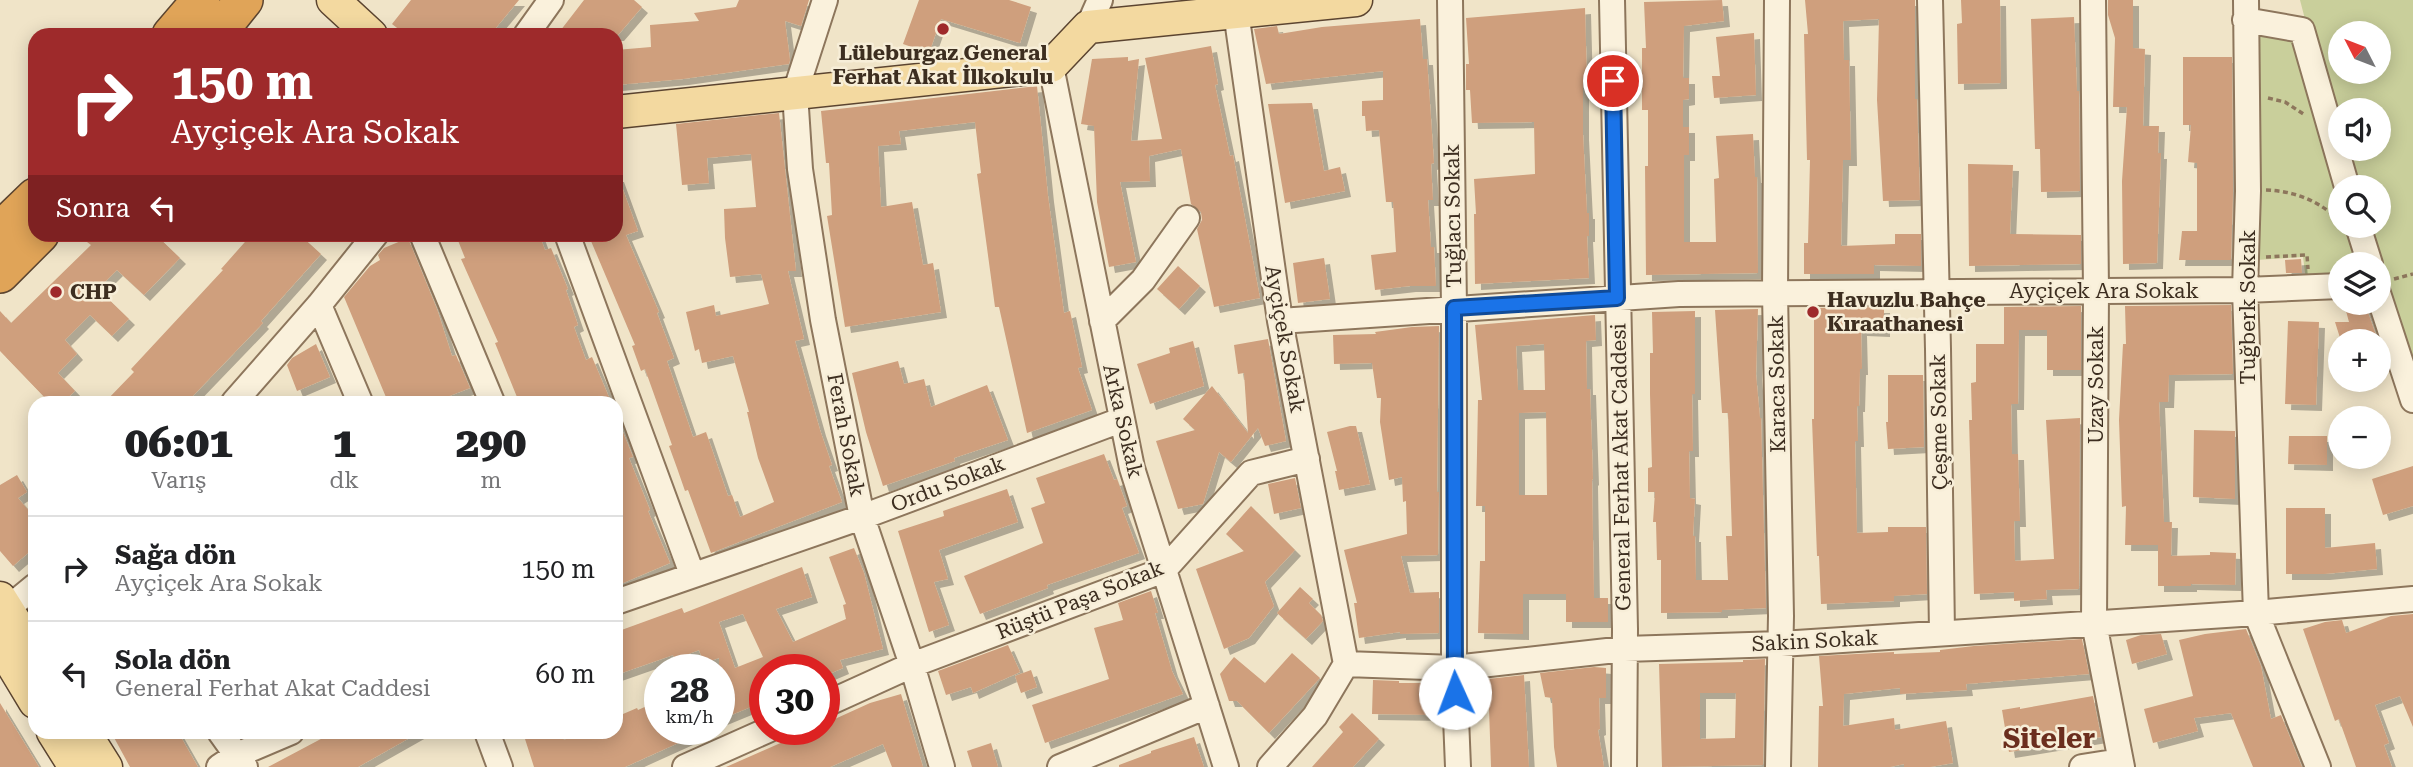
<!DOCTYPE html>
<html lang="tr">
<head>
<meta charset="utf-8">
<style>
  :root { --surface:#fff; --page:#f2f2f2; --text:#202124; --muted:#757577; --line:#e0e0e0 }
  body { margin:0; font-family:"Roboto Serif",serif; background:var(--page); color:var(--text); height:100vh; display:flex; flex-direction:column; font-size:26px; white-space:nowrap }
  * { box-sizing:border-box; margin:0 }
  p { font-size:23px; color:var(--muted) }
  .icon { flex:none; width:38px; height:38px; fill:none; stroke:currentColor; stroke-width:2; stroke-linecap:round; stroke-linejoin:round }
  .map { position:relative; flex:1; overflow:hidden }
  .details { position:absolute; left:28px; top:396px; width:595px; height:343px; display:flex; flex-direction:column; background:var(--surface); border-radius:21px; box-shadow:0 4px 18px #0003 }
  .details>* { flex:none }
  .top-card { position:absolute; left:28px; top:28px; width:595px; height:214px; border-radius:21px; box-shadow:0 4px 18px #0003; background:#9e2a2b; color:#fff; overflow:hidden }
  .needle { width:46px; rotate:312deg }
  .fabs { position:absolute; left:2328px; top:21px; display:grid; gap:14px }
  .fabs a { display:grid; place-items:center; width:63px; height:63px; border-radius:50%; background:var(--surface); box-shadow:0 4px 18px #0003; font-size:35px }
  .speed { position:absolute; left:644px; top:654px; display:flex; gap:14px; font-size:35px; font-weight:700; text-align:center }
  .speed>* { display:grid; place-content:center; width:91px; height:91px; border-radius:50%; background:var(--surface); box-shadow:0 4px 18px #0003; line-height:1 }
  .speed small { font-size:18px; font-weight:400 }
  .speed .limit { border:10px solid #d22; background:#fff; color:#111 }
  .pin { position:absolute; display:grid; place-items:center; width:60px; height:60px; color:#fff; margin:-30px; border:4px solid #fff; border-radius:50%; box-shadow:0 2px 7px #0007 }
  .me { position:absolute; width:77px; margin:-38px; rotate:358deg; stroke-linejoin:round; filter:drop-shadow(0 0 5px #0008) }
  .turn { display:flex; align-items:center; gap:24px; height:147px; padding:0 28px; font-size:32px }
  .turn .icon { width:91px; height:91px; stroke-width:2.5 }
  .turn b { display:block; font-size:49px; line-height:60px }
  .then { display:flex; align-items:center; height:66px; padding:0 28px; background:#0003; gap:14px; font-size:26px }
  .eta { display:flex; justify-content:space-evenly; align-items:center; height:119px; text-align:center }
  .eta b { font-size:42px; font-weight:800; line-height:49px }
  ul { padding:0; list-style:none }
  li { display:flex; align-items:center; gap:21px; height:105px; padding:0 28px; border-top:2px solid var(--line) }
  li div { flex:1 }
  li b { display:block; font-size:26px }
  li em { font-style:normal }
  .map>svg:first-child { display:block }
  .green { fill:#c9cf9b; fill-rule:evenodd }
  .building { fill:#cf9f7d; fill-rule:evenodd; filter:url(#shadow) }
  .lines { fill:none; stroke-linecap:round; stroke-linejoin:round }
  .minor-casing { stroke:#8d765c; stroke-width:28 }
  .major-casing { stroke:#5b4430; stroke-width:35 }
  .highway-casing { stroke:#5b4430; stroke-width:40 }
  .path { stroke:#8d765c; stroke-width:3.5; stroke-dasharray:5 3.5; stroke-linecap:butt }
  .minor { stroke:#faf1dc; stroke-width:24 }
  .major { stroke:#f3d9a0; stroke-width:32 }
  .highway { stroke:#e0a458; stroke-width:37 }
  .route-casing { stroke:#114b97; stroke-width:18 }
  .route { stroke:#1a73e8; stroke-width:12 }
  .poi-dot { fill:#9e2a2b; stroke:#f7eed8; stroke-width:2.5 }
  .labels { text-anchor:middle; dominant-baseline:central; stroke-width:5; stroke-linejoin:round; paint-order:stroke }
  .poi-label { font-size:21px; font-weight:bold; fill:#3d2e20; stroke:#f7eed8; text-anchor:start }
  .street-label { font-size:21px; fill:#3d2e20; stroke:#f7eed8 }
  .district-label { font-size:28px; font-weight:bold; fill:#6b2e1e; stroke:#f7eed8 }
</style>
</head>
<body>
<div class="map">
<svg width="2413" height="767" viewBox="0 0 2413 767">
  <defs>
    <filter id="shadow"><feDropShadow dx="6" dy="6" stdDeviation="0" flood-color="#0004"/></filter>
  </defs>
  <rect width="100%" height="100%" fill="#f0e4c8"/>
  <path class="green" d="M2300,0H2413V375L2364,226H2378V187H2352L2336,139ZM2340,33H2378V72H2340ZM2340,110H2378V149H2340Z
    M2253,27L2297,36L2340,192V226H2349L2359,264H2340V278L2306,280L2303,257L2256,260Z"/>
  <path class="building" d="M411,0H519L490,35H406L392,24Z
    M584,0H634L642,7L618,35H557Z
    M739,0H809L801,26L785,21L790,60L789,64L683,79L616,85V50L651,47L650,25L699,21L694,13L736,7Z
    M919,0H1009L1031,7L1020,43L941,19L929,53L903,44Z
    M1722,0L1724,21L1684,26L1683,78H1689V99L1683,100V127H1689V155H1684V242H1716L1714,179L1719,178L1716,136L1753,134L1755,177H1757L1758,273L1646,275L1645,166H1648V110H1642V48H1646L1644,2Z
    M1805,0H1915V99H1917L1920,200L1883,201L1877,100L1879,19L1843,21L1844,60H1849L1851,160H1843L1841,246L1895,244V234H1921V266L1874,265V274H1804V243H1808L1810,160H1807L1804,34H1808Z
    M1961,0H2000L2001,83L1958,84L1957,24L1962,23Z
    M2108,0H2133V48L2145,49L2143,126H2159L2158,153H2161L2157,263L2123,264L2122,181L2127,107H2113L2115,38L2108,15Z
    M1585,8L1587,83H1583V134L1587,213H1589V236H1587L1589,278L1475,284L1474,214H1476L1474,179L1535,174L1534,122L1472,123L1470,90H1466V64H1469L1466,18Z
    M2074,17L2077,91H2079L2080,191L2041,192L2040,149H2035L2031,19Z
    M1420,19L1423,59H1427L1434,163L1431,164L1433,200H1428L1431,247H1434L1436,286H1410L1375,290L1371,255L1396,252L1393,202H1386L1379,130L1366,131L1365,116H1362V101L1383,100V71L1266,84L1254,29L1277,26L1279,34L1322,27Z
    M1754,33L1756,95L1714,98L1712,76H1720L1716,37Z
    M1211,46L1218,84L1215,85L1230,156L1233,155L1260,298L1214,307L1197,229L1202,220L1201,212L1191,204L1181,149L1149,156L1150,181L1120,182L1136,262L1109,267L1097,202L1094,126L1081,124L1092,59L1128,57V61L1139,59L1131,141L1162,139L1145,58Z
    M2183,57H2232L2233,191L2231,260H2179L2182,231H2197V163L2188,162L2191,125H2183Z
    M1037,86L1048,196L1064,313L1070,311L1082,367L1078,368L1092,410L1027,433L999,307H995L977,174L981,173L975,122L899,131L901,144L878,146L881,207L912,202L923,265L933,263L941,312L845,327L827,216L832,215L829,163H826L821,111Z
    M1312,103L1324,171L1340,167L1345,191L1285,203L1268,104Z
    M779,113L796,271H788L804,339L795,341L820,430L832,465L829,466L842,502L711,553L688,490L685,491L677,468L669,446L672,445L645,369L641,371L632,346L635,345L588,234H616V176H618L638,231L626,235L659,312L657,313L674,358L667,361L693,437L706,432L728,496L732,495L740,517L774,502L758,458L747,412H749L733,356L702,363L699,349L695,351L686,312L714,305L716,316L769,304L761,274L730,277L725,238L724,209L756,207L751,154L707,158L709,183L682,185L676,124Z
    M1968,164L2013,165L2010,234L2081,235V264L1969,266Z
    M94,234H155L180,258L144,295L117,270L98,289L129,319L112,336L90,315L65,340L77,354L58,373L75,391L63,402H49L0,351V311L11,323L91,245L87,242Z
    M252,234H299L321,254L261,321L263,323L187,402H105L134,372L131,369L223,270L221,269Z
    M466,234H539L545,250L551,248L568,289L566,290L578,325L574,327L586,360L592,357L611,402H519L495,343L498,342L461,259L465,258L457,238Z
    M408,238L437,309L452,356L456,355L470,388L434,402H388L344,297L370,266L380,260L378,255L384,248Z
    M1324,258L1330,299L1298,303L1293,263Z
    M2301,259L2302,273H2286L2285,260Z
    M1178,266L1200,286L1179,309L1157,289Z
    M2365,304L2378,341H2341L2335,322H2349L2346,311Z
    M2231,305L2233,374L2169,375L2168,402H2159L2164,522H2172L2171,556L2210,555V552L2236,553L2235,585L2191,584V586H2158V545H2125L2126,506L2122,507L2119,420L2123,344H2126L2125,306Z
    M2081,306V370H2047V330H2019L2018,404H2011L2012,454H2018L2020,521H2014L2015,561L2054,559L2046,420L2080,418L2079,589L2046,590L2047,599L2014,601V592L1974,594L1969,420H1972L1971,383L1976,382V344H2004V307Z
    M1884,307V331L1861,330L1862,369H1860L1859,406H1857L1858,441H1855L1857,533L1888,532V527H1926L1927,594L1894,596V601L1821,604L1819,556H1817L1812,419H1814V308Z
    M1758,309L1756,374L1760,418H1761L1766,608L1722,610V612L1661,613V560H1657L1656,522H1653L1655,492H1648V468L1652,467L1650,394V353H1653L1652,312L1695,311V394H1692L1693,451H1689L1690,498L1695,499L1693,536H1695L1696,580H1728L1726,536H1732L1728,413H1722L1715,310Z
    M1595,315L1596,340L1586,341L1587,389H1590L1593,479L1592,480L1594,598H1608V622H1566V594H1523V634L1478,633L1480,561H1485V506H1476L1478,400H1482L1475,325ZM1544,344L1545,390H1518L1516,346ZM1546,412L1547,495H1519V413Z
    M2288,321L2319,322L2316,405L2285,404Z
    M1439,326L1437,492H1439L1438,555L1401,556L1410,593L1439,592V633L1400,634V632L1359,638L1354,603H1357L1344,550L1407,534L1406,501L1403,502L1402,477L1389,480L1380,422L1381,398H1377L1372,363L1334,364L1333,335L1376,334L1375,332L1412,327Z
    M1268,339L1286,441L1265,446L1258,428L1231,462L1219,452L1203,504L1178,509L1156,441L1195,430L1183,419L1212,386L1248,433L1244,373L1238,374L1234,345Z
    M1193,341L1204,386L1150,404L1137,364L1170,353L1169,348Z
    M316,344L330,377L297,391L287,365L292,358Z
    M898,361L904,384L924,379L931,407L987,385L1008,440L954,458L955,461L883,486L866,432L852,373Z
    M1888,375H1923L1924,447L1888,449L1886,422H1888Z
    M616,415L633,457L629,458L650,510L648,511L670,563L616,586Z
    M1350,426H1356L1370,484L1339,490L1335,471H1337L1327,432Z
    M2194,430L2235,431V499L2193,497Z
    M2289,436H2327V465L2288,464Z
    M1104,454L1114,480L1117,479L1127,506L1122,508L1139,553L1047,585L1048,588L980,614L964,576L1043,543L1031,508L1045,503L1036,478Z
    M2413,466V506L2383,515L2372,479Z
    M17,475L27,492L18,498L35,518V547L13,566L0,551V485Z
    M1295,478L1301,508L1274,514L1268,484Z
    M1007,489L1018,522L939,550L948,579L934,582L949,625L929,632L898,531L944,516L943,511Z
    M1251,506L1295,550L1265,582L1274,606L1249,638L1224,649L1196,569L1244,551L1226,534Z
    M2286,508H2325V548L2375,543L2377,569L2324,574H2286Z
    M854,548L864,573L883,649L840,660L843,668L824,676V670H765V701L719,720V658L704,663L699,650L675,659L673,655L616,675V632L682,608L684,613L802,567L812,597L776,609L793,642L846,619L843,605L846,604L829,557ZM743,614L763,657L735,668L719,622Z
    M1300,587L1313,599L1309,603L1321,615L1323,621L1306,639L1277,613Z
    M1151,591L1158,613H1155L1172,671L1183,694L1045,743L1032,705L1109,679L1094,628L1123,620L1118,603Z
    M2413,614V727L2400,696L2375,705L2389,743L2384,745L2392,767H2356L2339,719L2335,721L2303,629L2325,622L2342,620L2346,633L2391,616Z
    M2246,629L2261,666L2271,719L2281,715L2302,767H2253L2231,713L2194,718L2198,731L2153,743L2144,709L2193,696L2179,640L2205,634Z
    M2161,634L2167,654L2132,664L2126,640L2141,635Z
    M2082,639L2089,674L1966,684L1967,690L1900,694V688L1844,694L1843,726L1894,718L1895,730L1946,721L1953,763L1930,767H1904V764L1890,767H1818L1819,706H1823L1819,656L1894,652V654L1940,652V650L1974,646Z
    M1008,645L1020,672L973,693L971,687L946,695L938,671Z
    M1292,653L1320,678L1269,733L1237,701H1229L1220,674L1234,657L1265,683Z
    M1765,659L1763,765L1662,767L1659,664L1743,662V660ZM1700,693H1736L1735,738L1700,739Z
    M1594,667L1606,668V698H1599L1600,729L1598,730L1604,767H1557L1554,747L1552,698L1545,697L1540,673Z
    M1031,670L1037,687L1021,693L1015,676Z
    M1524,675L1529,767H1491L1488,679Z
    M1373,680L1399,681V683H1437L1438,715L1372,714Z
    M901,694L923,767H892L883,744L830,767H726L810,730H828L826,723L870,703Z
    M2093,696L2101,737L2009,752L2002,710L2020,707V709Z
    M660,700V730H707L625,767H534L525,739L548,732H561L564,740L583,732H616V717L637,708L638,710Z
    M0,703L39,767H0Z
    M1352,713L1379,739L1353,767H1312L1343,732L1339,727Z
    M111,732H178L198,767H130Z
    M334,732H420L358,767H268Z
    M1194,737L1204,767H1119V765L1151,753V751Z
    M991,743L998,767H972L967,751Z"/>
  <g class="lines">
    <g class="minor-casing">
      <path id="minor" d="M825,0L795,93L800,169L823,320L862,517L912,665L942,767
        M1450,0L1454,308V668L1458,767
        M1612,0L1625,629L1624,767
        M1777,0L1775,292L1781,616L1778,767
        M1930,0L1938,349L1942,633
        M2093,0L2096,291L2094,623L2122,767
        M2246,0L2248,191L2245,290L2256,613L2318,767
        M1236,12L1280,321L1346,664
        M2245,20L2302,30L2347,187
        M1088,27L1100,0
        M526,35L551,0
        M1051,66L1132,468L1226,767
        M2358,226L2370,264
        M422,234L492,402
        M567,234L692,574
        M2378,293L2413,400
        M319,305L360,402
        M1102,321L1143,280L1187,218
        M1280,321L1679,294L2245,290L2340,286
        M234,402L319,305L376,234
        M616,602L862,517L1121,420
        M7,609L35,586
        M824,705L912,665L1164,570L1251,473L1307,459
        M220,732L245,767
        M487,732L500,767
        M219,767L237,755L291,732
        M685,767L768,730
        M1060,767L1207,706
        M1270,767L1315,716L1346,664L1454,668L1625,649L1781,644L2256,613L2413,599
        M2082,767L2120,761"/>
    </g>
    <g class="major-casing">
      <path id="major" d="M333,0L371,35
        M616,112L1051,66L1088,27L1356,0
        M0,598L35,654
        M0,644L35,702
        M53,732L75,767
        M84,732L106,767"/>
    </g>
    <g class="highway-casing">
      <path id="highway" d="M171,35L201,0
        M216,35L244,0
        M0,231L35,197
        M0,274L40,234"/>
    </g>
    <path class="path" d="M2268,98L2285,102L2305,115
      M2266,190C2294,191 2317,200 2338,219
      M2266,257L2307,255L2308,269
      M2394,279L2413,274"/>
    <use href="#minor" class="minor"/>
    <use href="#major" class="major"/>
    <use href="#highway" class="highway"/>
  </g>
  <g class="lines">
    <g class="route-casing">
      <path id="route" d="M1455,693L1454,308L1617,298L1613,81"/>
    </g>
    <use href="#route" class="route"/>
  </g>
  <g class="poi-dot">
    <circle cx="943" cy="29" r="7"/>
    <circle cx="56" cy="292" r="7"/>
    <circle cx="1813" cy="312" r="7"/>
  </g>
  <g class="labels">
    <g class="poi-label">
      <text x="943" y="53" text-anchor="middle">Lüleburgaz General<tspan x="943" dy="24">Ferhat Akat İlkokulu</tspan></text>
      <text x="70" y="292">CHP</text>
      <text x="1827" y="300">Havuzlu Bahçe<tspan x="1827" dy="24">Kıraathanesi</tspan></text>
    </g>
    <g class="street-label">
      <text transform="translate(1453 216) rotate(-91)">Tuğlacı Sokak</text>
      <text x="2104" y="291">Ayçiçek Ara Sokak</text>
      <text transform="translate(2248 307) rotate(-90)">Tuğberk Sokak</text>
      <text transform="translate(1285 339) rotate(80)">Ayçiçek Sokak</text>
      <text transform="translate(1777 384) rotate(-91)">Karaca Sokak</text>
      <text transform="translate(2096 385) rotate(-90)">Uzay Sokak</text>
      <text transform="translate(1123 421) rotate(77)">Arka Sokak</text>
      <text transform="translate(1939 422) rotate(-91)">Çeşme Sokak</text>
      <text transform="translate(846 435) rotate(79)">Ferah Sokak</text>
      <text transform="translate(1621 467) rotate(-91)">General Ferhat Akat Caddesi</text>
      <text transform="translate(948 484) rotate(-21)">Ordu Sokak</text>
      <text transform="translate(1080 600) rotate(-22)">Rüştü Paşa Sokak</text>
      <text transform="translate(1815 641) rotate(-3)">Sakin Sokak</text>
    </g>
    <g class="district-label">
      <text x="2049" y="738">Siteler</text>
    </g>
  </g>
</svg>
<div class="fabs">
<a><svg class="needle" viewBox="-14 -14 28 28"><path d="M0-13l5 13h-10z" fill="#e53935"/><path d="M0 13l5-13h-10z" fill="#757577"/></svg></a>
<a><svg class="icon" aria-label="sound" viewBox="0 0 24 24"><path d="M4 9h4l5-4v14l-5-4H4zM17 9q2 3 0 6"/></svg></a>
<a><svg class="icon" aria-label="search" viewBox="0 0 24 24"><circle cx="10" cy="10" r="6"/><path d="M15 15l6 6"/></svg></a>
<a><svg class="icon" aria-label="layers" viewBox="0 0 24 24"><path d="M12 4l9 5-9 5-9-5zM3 14l9 5 9-5"/></svg></a>
<a>+</a>
<a>−</a>
</div>
<div class="speed"><div>28<small>km/h</small></div><div class="limit">30</div></div>
<div class="pin" style="left:1613px;top:81px;background:#d93025"><svg class="icon" aria-label="arrive" viewBox="0 0 24 24"><path d="M6 21V4h12l-3 4 3 4H6"/></svg></div>
<svg class="me" style="left:1455px;top:693px" viewBox="-20 -20 40 40"><circle r="19" fill="#fff"/><path d="M0-13L10 11 0 6-10 11z" fill="#1a73e8"/></svg>
<div class="top-card">
<div class="turn"><svg class="icon" aria-label="right" viewBox="0 0 24 24"><path d="M7 20v-9h11M14 6l5 5-5 5"/></svg><div><b>150 m</b>Ayçiçek Ara Sokak</div></div>
<div class="then">Sonra<svg class="icon" aria-label="left" viewBox="0 0 24 24"><path d="M17 20v-9H6M10 6l-5 5 5 5"/></svg></div>
</div>
<section class="details">
<div class="eta">
<div><b>06:01</b><p>Varış</p></div>
<div><b>1</b><p>dk</p></div>
<div><b>290</b><p>m</p></div>
</div>
<ul>
<li><svg class="icon" aria-label="right" viewBox="0 0 24 24"><path d="M7 20v-9h11M14 6l5 5-5 5"/></svg><div><b>Sağa dön</b><p>Ayçiçek Ara Sokak</p></div><em>150 m</em></li>
<li><svg class="icon" aria-label="left" viewBox="0 0 24 24"><path d="M17 20v-9H6M10 6l-5 5 5 5"/></svg><div><b>Sola dön</b><p>General Ferhat Akat Caddesi</p></div><em>60 m</em></li>
</ul>
</section>
</div>
</body>
</html>
